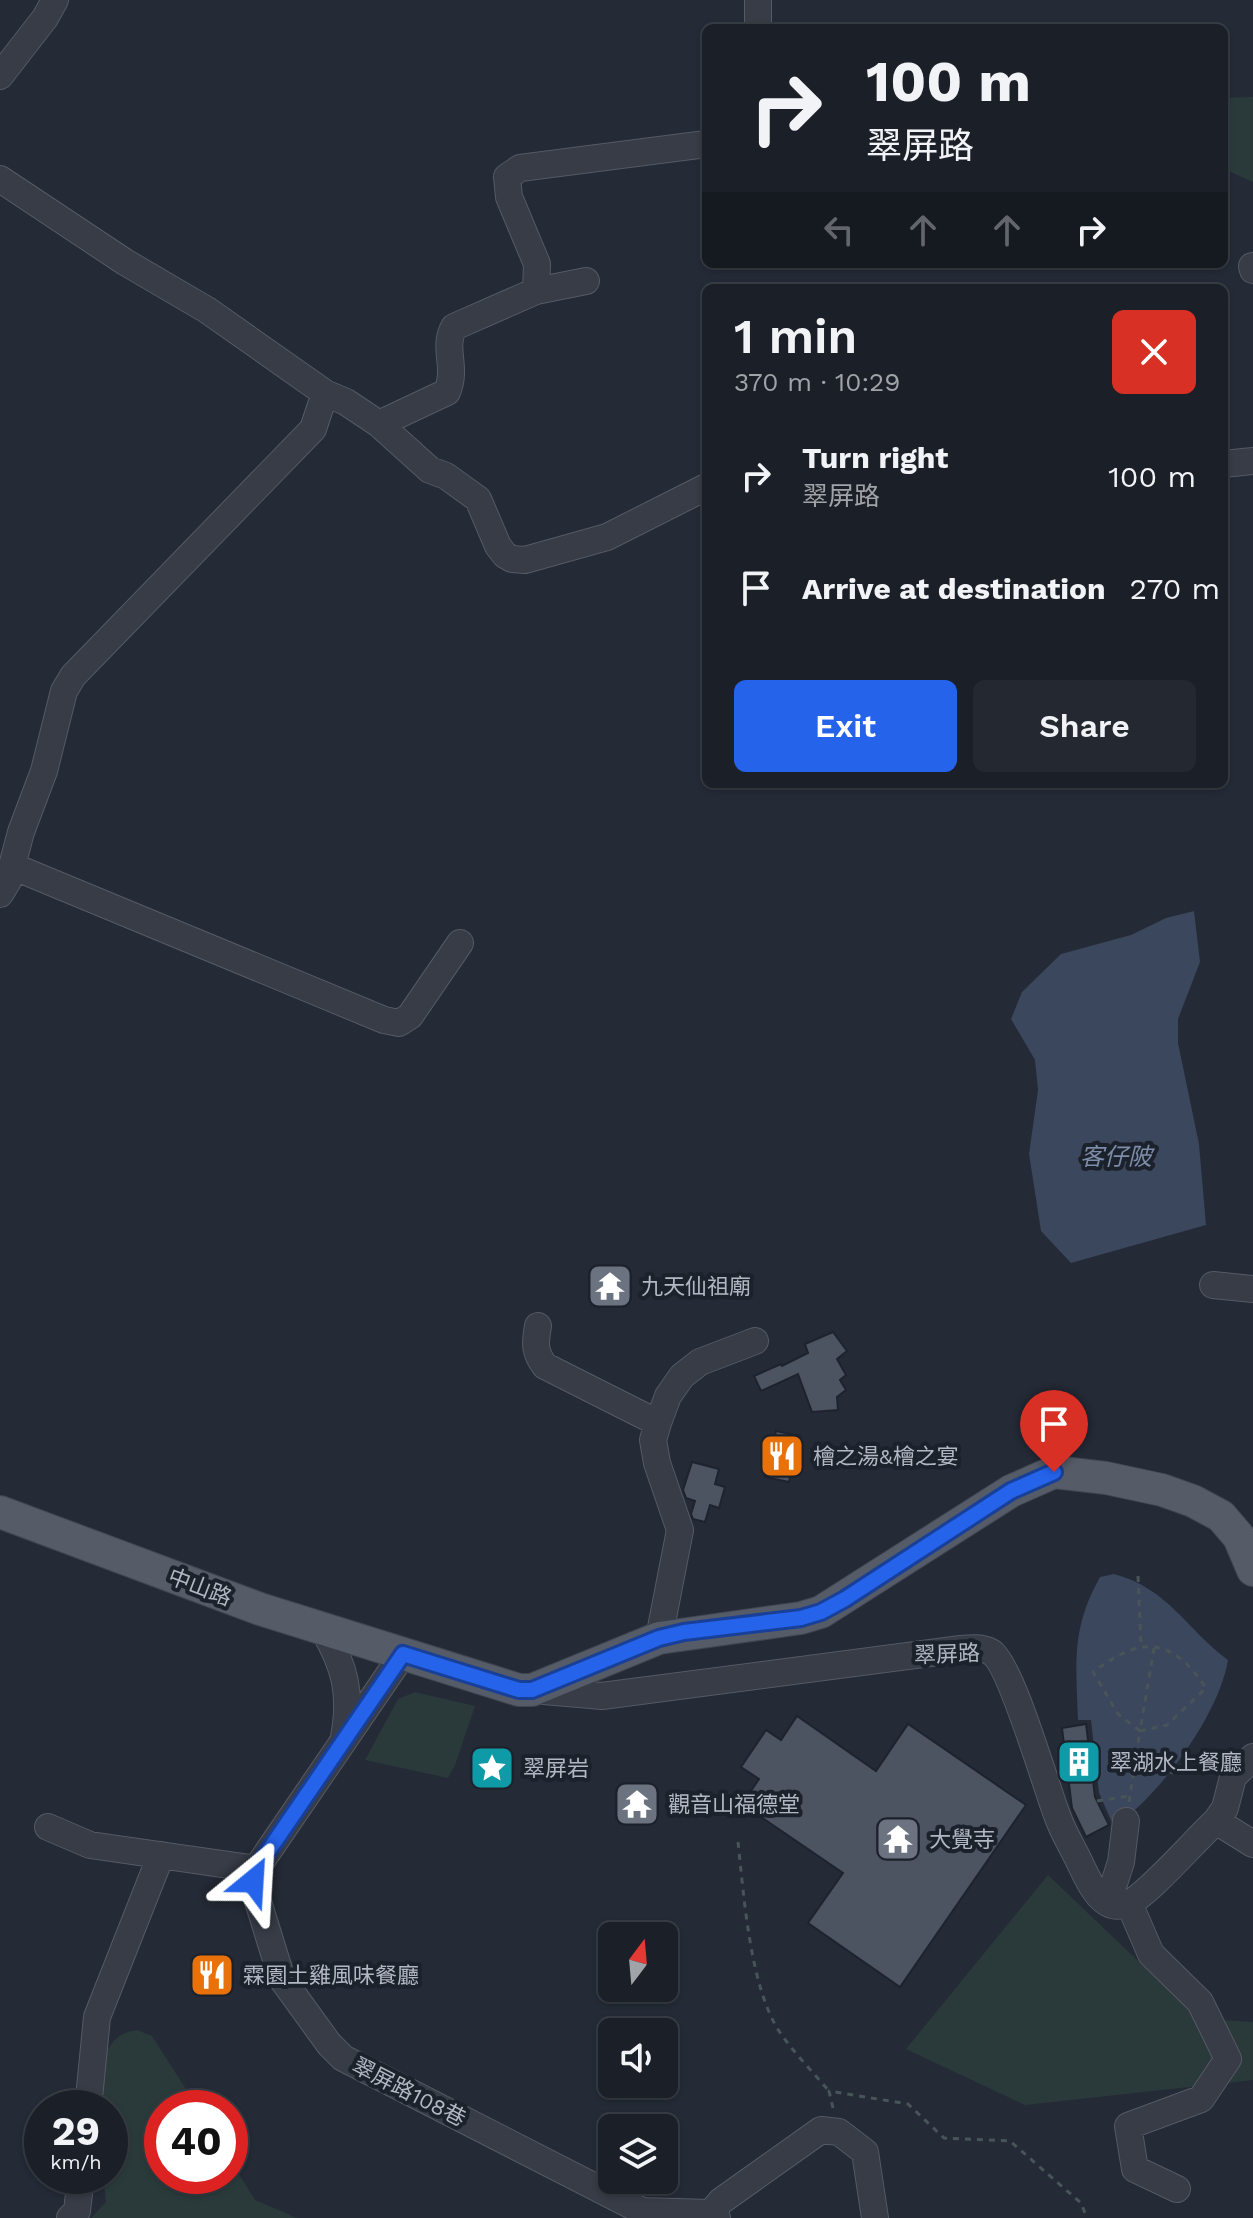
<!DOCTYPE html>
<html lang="en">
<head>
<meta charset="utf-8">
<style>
  :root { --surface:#1b2028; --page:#242830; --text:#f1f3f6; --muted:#a0a3a8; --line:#393e45; --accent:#2563eb }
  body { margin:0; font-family:"Work Sans","Noto Sans TC",sans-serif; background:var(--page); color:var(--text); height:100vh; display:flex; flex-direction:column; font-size:30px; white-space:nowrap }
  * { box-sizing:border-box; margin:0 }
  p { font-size:26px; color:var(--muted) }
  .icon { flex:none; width:44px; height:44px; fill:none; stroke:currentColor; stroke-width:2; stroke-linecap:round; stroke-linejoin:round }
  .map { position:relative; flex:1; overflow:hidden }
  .details { position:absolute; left:702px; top:284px; width:526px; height:504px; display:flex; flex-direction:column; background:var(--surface); border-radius:12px; box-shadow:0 2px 6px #0004,0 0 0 2px var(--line) }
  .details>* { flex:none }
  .hud { position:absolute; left:702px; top:24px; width:526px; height:244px; border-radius:12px; box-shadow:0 2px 6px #0004,0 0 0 2px var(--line); background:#1b2028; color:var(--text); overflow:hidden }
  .needle { width:52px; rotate:16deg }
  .fabs { position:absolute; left:598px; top:1922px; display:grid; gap:16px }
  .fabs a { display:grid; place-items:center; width:80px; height:80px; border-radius:12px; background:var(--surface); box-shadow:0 2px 6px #0004,0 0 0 2px var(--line); font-size:40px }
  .speed { position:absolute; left:24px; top:2090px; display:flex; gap:16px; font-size:40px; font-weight:700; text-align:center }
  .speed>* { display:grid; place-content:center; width:104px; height:104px; border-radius:50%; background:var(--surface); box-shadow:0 2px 6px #0004,0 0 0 2px var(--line); line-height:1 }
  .speed small { font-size:20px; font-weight:400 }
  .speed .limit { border:12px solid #d22; background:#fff; color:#111 }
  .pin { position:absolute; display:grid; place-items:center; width:68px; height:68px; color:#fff; margin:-82px -34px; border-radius:50% 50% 50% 0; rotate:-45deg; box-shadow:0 0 8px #0007 }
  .pin .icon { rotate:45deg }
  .me { position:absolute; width:88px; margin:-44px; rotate:27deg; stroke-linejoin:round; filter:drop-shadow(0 0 6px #0008) }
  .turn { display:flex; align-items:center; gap:28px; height:168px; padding:0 32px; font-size:36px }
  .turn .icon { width:104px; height:104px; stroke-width:2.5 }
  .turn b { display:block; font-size:56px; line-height:68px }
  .lanes { display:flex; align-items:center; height:76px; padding:0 32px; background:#0003; justify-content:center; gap:40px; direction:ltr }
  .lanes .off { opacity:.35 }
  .round { display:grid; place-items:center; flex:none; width:84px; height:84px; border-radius:12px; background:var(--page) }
  .overview { display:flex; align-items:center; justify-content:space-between; height:136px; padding:0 32px }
  h1 { font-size:48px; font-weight:600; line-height:60px }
  .primary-button { display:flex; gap:16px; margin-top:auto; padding:16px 32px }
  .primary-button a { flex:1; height:92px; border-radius:12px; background:var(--accent); color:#fff; font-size:32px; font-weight:600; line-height:92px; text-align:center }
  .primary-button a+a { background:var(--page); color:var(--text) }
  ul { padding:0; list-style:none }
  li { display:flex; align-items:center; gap:24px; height:112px; padding:0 32px }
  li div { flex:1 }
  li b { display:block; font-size:30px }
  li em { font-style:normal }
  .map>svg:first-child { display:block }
  .green { fill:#2a3a3b }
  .water { fill:#3b475d }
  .building { fill:#4c5462; stroke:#1e232e; stroke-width:2 }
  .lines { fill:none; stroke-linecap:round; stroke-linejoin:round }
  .minor-casing { stroke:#555a65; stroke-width:28 }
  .major-casing { stroke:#404550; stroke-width:34 }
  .path { stroke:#475559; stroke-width:3; stroke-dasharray:6 6; stroke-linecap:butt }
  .minor { stroke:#373c47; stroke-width:26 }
  .major { stroke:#555b67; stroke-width:32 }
  .route-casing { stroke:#184099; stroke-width:20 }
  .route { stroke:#2563eb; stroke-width:14 }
  .labels { text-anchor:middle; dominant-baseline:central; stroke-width:8; stroke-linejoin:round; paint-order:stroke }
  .poi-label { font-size:22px; fill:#b2b7c3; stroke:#1c222c; text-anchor:start }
  .street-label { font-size:22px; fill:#b2b7c3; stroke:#1c222c }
  .water-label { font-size:24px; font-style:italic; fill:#7d8ca8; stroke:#1c222c }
</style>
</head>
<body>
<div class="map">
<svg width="1253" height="2218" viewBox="0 0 1253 2218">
  <rect width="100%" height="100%" fill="#242a36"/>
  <path class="green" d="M1253,97V182L1224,169V98Z
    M415,1692L475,1706L455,1765L448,1778L365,1760L398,1699Z
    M1048,1875L1199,2019L1253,2022V2080L1025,2105L906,2049Z
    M137,2030L152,2036L198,2108H162V2176H230V2160L255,2200L297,2218H91L106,2202L103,2176H110V2108H97C102,2076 98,2035 137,2030Z"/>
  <path class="water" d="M1194,911L1200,962L1178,1019V1043L1199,1144L1206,1225L1071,1263L1041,1231L1029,1154L1038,1090L1035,1060L1011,1019L1022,992L1061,954L1131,935L1166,918Z
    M1114,1574C1168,1588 1187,1630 1228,1660C1219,1715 1160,1795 1114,1827L1099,1793L1091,1720H1078C1076,1662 1071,1629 1100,1577Z"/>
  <path class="building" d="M833,1332L847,1351L837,1359L846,1375L840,1380L846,1390L837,1397L838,1410L812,1412L798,1374L761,1391L754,1376L781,1364L782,1366L808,1353L805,1344Z
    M776,1431L800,1436L789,1482L765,1477Z
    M692,1462L719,1469L715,1484L725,1487L719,1508L710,1505L705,1522L693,1519L691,1514L695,1501L686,1498L683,1490Z
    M797,1716L876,1771L908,1724L1026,1805L900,1987L808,1923L843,1873L742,1804L759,1779L741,1767L766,1730L781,1740Z
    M1086,1724L1095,1797L1109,1825L1086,1837L1072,1808L1062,1728Z"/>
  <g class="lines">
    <g class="minor-casing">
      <path id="minor" d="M758,0V28
        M0,76L45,18L55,0
        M0,179L125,262L207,310L325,393L346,402L379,424L430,470L446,476L478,499L498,546L505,555L512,559L525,560L607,537L706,487
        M1252,266L1253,270
        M536,291L586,281
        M379,424L447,392C458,366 442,349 454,327L536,291L537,264L509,197L507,177L520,168L706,144
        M1224,464L1253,461
        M12,866L384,1020L399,1023L410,1016L460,943
        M0,894L8,881L21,832L44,771L64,691L73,676L313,429L325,393
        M1213,1285L1253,1289
        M538,1326C535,1343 534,1352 545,1366L658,1423
        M323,1629C345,1666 352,1694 344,1737
        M659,1638L680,1530L657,1463L653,1440L658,1423L668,1396L682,1376L700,1362L755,1341
        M403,1654L256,1869L253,1881L256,1895L282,1979L329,2044L343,2058L642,2211L711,2213L717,2218
        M532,1690L602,1696L961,1649C971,1648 982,1647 991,1652C1011,1664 1046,1787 1057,1815C1062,1830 1071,1845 1078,1859C1087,1877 1100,1914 1127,1904C1146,1897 1197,1838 1216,1821L1225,1808L1233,1777L1253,1757
        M1216,1821L1253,1844
        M48,1827L90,1845L256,1869
        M1108,1902L1121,1862L1126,1821
        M1129,1903L1151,1954L1200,2002L1228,2059L1201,2099L1128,2126L1135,2169L1177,2189
        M88,2108L97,2017L161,1855
        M711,2213L721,2201L821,2130L839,2132L865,2152L875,2218
        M70,2218L77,2211L81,2176"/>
    </g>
    <g class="major-casing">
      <path id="major" d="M0,1512L260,1609L519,1690H532L659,1638L801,1618L821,1612L1011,1491L1054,1472L1106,1478L1162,1490L1193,1501L1221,1516L1239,1537L1253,1570"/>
    </g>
    <path class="path" d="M1138,1576L1141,1644
      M1135,1765L1163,1769L1173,1773
      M1097,1801L1129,1796
      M1129,1802L1140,1731L1118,1714L1093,1672C1141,1636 1171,1636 1206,1688L1167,1725L1140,1731L1154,1648
      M738,1842C744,1896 750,1990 781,2034C795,2054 813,2072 829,2091
      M833,2108L829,2091L908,2104L944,2138L1010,2141L1081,2203L1087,2218"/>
    <use href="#minor" class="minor"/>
    <use href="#major" class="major"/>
  </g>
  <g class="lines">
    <g class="route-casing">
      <path id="route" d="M253,1881L256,1869L403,1654L519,1690H532L659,1638L684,1632L801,1618L821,1612L845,1599L1011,1491L1054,1472"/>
    </g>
    <use href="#route" class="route"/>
  </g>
  <defs>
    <g id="temple-square" transform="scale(2.3)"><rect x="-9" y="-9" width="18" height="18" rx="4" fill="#6b7280" stroke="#1c222c"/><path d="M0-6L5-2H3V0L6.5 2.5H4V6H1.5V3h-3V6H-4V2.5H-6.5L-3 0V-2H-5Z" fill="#fff"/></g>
    <g id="restaurant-square" transform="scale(2.3)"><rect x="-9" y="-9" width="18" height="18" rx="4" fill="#e8710a" stroke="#1c222c"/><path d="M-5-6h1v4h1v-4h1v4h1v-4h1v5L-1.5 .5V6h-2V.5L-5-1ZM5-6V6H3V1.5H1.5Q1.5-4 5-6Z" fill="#fff"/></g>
    <g id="building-square" transform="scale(2.3)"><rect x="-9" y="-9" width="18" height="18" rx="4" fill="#0f9aa8" stroke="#1c222c"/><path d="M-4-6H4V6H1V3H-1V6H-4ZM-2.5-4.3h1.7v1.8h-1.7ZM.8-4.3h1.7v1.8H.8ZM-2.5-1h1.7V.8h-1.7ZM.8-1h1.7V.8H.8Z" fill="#fff"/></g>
    <g id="sight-square" transform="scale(2.3)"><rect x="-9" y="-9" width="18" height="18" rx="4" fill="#0f9aa8" stroke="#1c222c"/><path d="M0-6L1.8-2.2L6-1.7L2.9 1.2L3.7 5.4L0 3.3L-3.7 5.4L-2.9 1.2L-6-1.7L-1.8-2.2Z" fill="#fff"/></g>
  </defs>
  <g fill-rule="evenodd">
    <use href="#temple-square" x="610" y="1286"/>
    <use href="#restaurant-square" x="782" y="1456"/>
    <use href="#building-square" x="1079" y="1762"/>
    <use href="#sight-square" x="492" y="1768"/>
    <use href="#temple-square" x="637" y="1804"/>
    <use href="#temple-square" x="898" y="1839"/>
    <use href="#restaurant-square" x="212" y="1975"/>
  </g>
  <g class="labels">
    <g class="poi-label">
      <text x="641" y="1286">九天仙祖廟</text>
      <text x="813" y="1456">檜之湯&amp;檜之宴</text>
      <text x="1110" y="1762">翠湖水上餐廳</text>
      <text x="523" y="1768">翠屏岩</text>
      <text x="668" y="1804">觀音山福德堂</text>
      <text x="929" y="1839">大覺寺</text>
      <text x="243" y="1975">霖園土雞風味餐廳</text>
    </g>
    <g class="street-label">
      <text transform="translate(200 1587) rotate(21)">中山路</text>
      <text transform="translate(947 1654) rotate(-2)">翠屏路</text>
      <text transform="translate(409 2092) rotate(27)">翠屏路108巷</text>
    </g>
    <g class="water-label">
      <text x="1116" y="1157">客仔陂</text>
    </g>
  </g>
</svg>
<div class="fabs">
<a><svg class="needle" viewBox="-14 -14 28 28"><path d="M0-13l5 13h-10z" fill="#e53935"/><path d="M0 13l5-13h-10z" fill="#a0a3a8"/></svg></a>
<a><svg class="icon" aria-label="sound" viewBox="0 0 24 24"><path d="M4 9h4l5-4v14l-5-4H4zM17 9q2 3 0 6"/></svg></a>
<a><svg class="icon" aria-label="layers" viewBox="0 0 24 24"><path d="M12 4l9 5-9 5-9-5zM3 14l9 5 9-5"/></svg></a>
</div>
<div class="speed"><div>29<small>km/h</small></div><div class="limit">40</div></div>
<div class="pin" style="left:1054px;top:1472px;background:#d93025"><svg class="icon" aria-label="arrive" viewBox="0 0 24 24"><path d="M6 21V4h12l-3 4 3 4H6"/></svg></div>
<svg class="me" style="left:253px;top:1881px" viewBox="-20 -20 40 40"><path d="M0-17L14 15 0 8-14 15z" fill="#2563eb" stroke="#fff" stroke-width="4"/></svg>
<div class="hud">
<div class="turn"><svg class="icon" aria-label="right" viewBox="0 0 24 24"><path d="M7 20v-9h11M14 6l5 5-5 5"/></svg><div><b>100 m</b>翠屏路</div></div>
<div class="lanes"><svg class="icon off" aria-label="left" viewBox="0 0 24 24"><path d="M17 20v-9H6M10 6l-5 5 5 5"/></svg><svg class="icon off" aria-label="ahead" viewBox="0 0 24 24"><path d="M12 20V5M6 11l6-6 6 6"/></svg><svg class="icon off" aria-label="ahead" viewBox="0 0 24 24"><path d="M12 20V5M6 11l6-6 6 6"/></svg><svg class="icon" aria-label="right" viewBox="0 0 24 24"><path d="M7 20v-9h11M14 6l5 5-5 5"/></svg></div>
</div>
<section class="details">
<div class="overview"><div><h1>1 min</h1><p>370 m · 10:29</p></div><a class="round" style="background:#d93025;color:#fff"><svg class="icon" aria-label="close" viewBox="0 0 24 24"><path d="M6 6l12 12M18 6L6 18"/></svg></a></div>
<ul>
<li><svg class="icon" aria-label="right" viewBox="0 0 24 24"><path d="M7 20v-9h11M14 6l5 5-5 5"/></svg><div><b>Turn right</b><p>翠屏路</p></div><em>100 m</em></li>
<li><svg class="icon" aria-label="arrive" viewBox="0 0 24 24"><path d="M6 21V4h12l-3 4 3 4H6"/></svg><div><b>Arrive at destination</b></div><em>270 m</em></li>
</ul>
<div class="primary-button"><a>Exit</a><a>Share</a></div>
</section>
</div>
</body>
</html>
